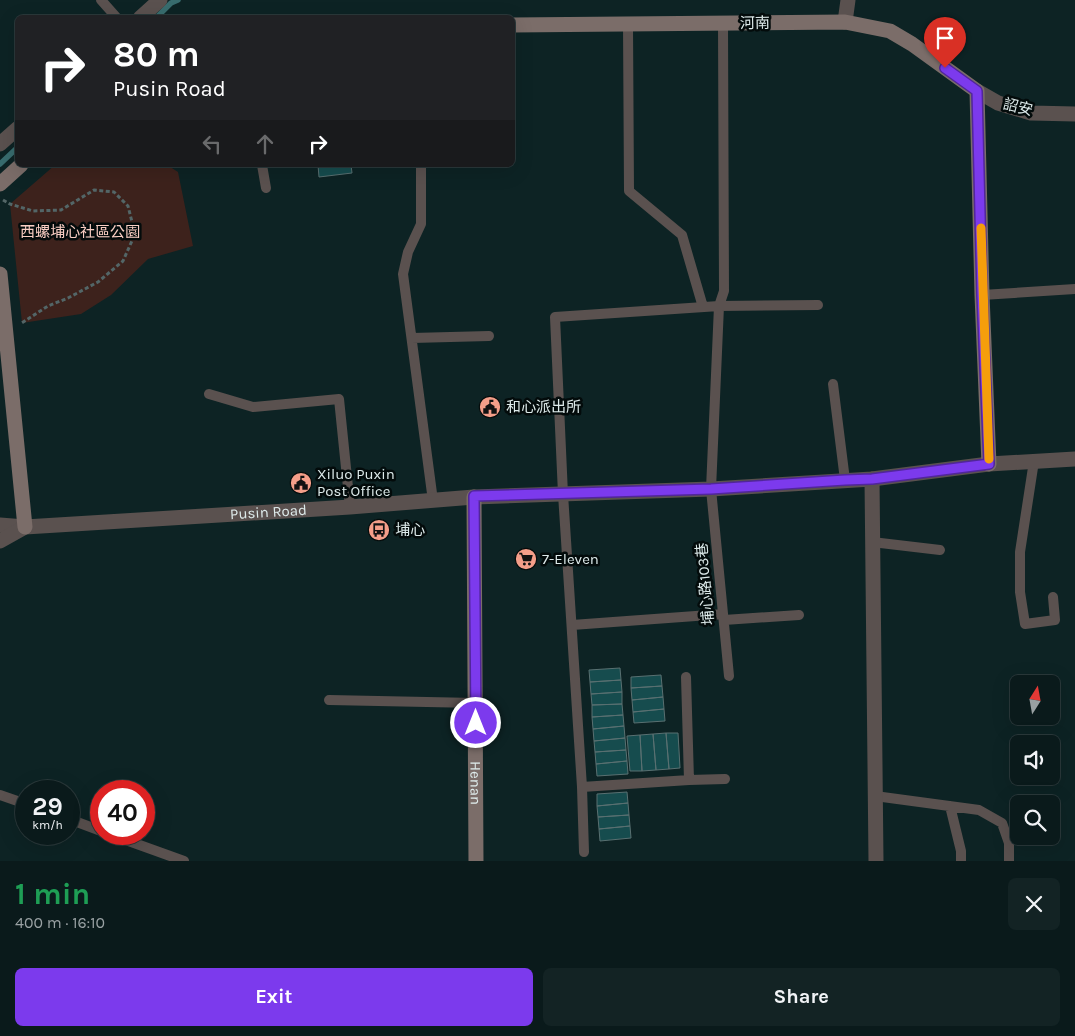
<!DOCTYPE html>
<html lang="en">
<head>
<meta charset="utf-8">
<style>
  :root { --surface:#0a1a1b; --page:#132324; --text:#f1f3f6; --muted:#99a1a3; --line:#2a383a; --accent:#7c3aed }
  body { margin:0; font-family:Karla,"Noto Sans TC",sans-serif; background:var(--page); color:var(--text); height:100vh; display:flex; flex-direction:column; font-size:19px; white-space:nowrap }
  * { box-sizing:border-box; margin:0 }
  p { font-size:16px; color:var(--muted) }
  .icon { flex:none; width:28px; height:28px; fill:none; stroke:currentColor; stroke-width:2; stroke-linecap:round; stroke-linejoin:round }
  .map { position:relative; height:861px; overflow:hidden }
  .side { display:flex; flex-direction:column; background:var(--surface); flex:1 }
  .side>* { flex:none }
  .hud { position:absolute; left:15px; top:15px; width:500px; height:152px; border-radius:8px; box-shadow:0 5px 20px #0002,0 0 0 1px var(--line); background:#202124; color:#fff; overflow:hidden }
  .needle { width:32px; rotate:11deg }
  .controls { position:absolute; left:1010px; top:675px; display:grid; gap:10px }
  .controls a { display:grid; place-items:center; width:50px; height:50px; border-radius:8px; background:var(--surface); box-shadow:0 5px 20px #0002,0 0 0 1px var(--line); font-size:25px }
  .speed { position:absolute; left:15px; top:780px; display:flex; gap:10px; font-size:25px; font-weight:700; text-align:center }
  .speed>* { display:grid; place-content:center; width:65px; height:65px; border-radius:50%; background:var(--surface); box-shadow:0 5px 20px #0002,0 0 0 1px var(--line); line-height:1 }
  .speed small { font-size:12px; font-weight:400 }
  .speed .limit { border:8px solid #d22; background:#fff; color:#111 }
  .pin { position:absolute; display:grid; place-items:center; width:42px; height:42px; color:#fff; margin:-51px -21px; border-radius:50% 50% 50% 0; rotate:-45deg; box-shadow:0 0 5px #0007 }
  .pin .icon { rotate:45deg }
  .me { position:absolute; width:55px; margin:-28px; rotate:0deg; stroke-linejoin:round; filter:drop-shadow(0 0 4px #0008) }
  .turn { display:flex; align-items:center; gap:18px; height:105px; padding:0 15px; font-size:22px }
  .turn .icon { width:65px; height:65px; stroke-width:2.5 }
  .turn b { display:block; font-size:35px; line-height:42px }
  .lanes { display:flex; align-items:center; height:48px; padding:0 15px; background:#0003; justify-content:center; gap:25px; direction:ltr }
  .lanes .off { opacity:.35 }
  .round { display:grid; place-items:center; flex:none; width:52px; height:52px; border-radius:8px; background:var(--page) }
  .overview { display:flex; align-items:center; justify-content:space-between; height:85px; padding:0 15px }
  h1 { font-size:30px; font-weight:700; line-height:38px; color:#1e9e55 }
  .cta { display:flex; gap:10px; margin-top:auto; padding:10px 15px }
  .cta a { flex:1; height:58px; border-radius:8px; background:var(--accent); color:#fff; font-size:20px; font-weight:700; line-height:58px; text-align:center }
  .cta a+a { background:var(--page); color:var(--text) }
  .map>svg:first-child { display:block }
  .green { fill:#3d221c }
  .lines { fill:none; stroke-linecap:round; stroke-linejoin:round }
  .stream { stroke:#386c6e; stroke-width:5.5 }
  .building { fill:#164c4e; stroke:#597071 }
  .path { stroke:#536667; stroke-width:3; stroke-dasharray:4 2.5; stroke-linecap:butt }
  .lane { stroke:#5a514f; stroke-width:10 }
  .street { stroke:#5a514f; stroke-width:15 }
  .secondary { stroke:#7b6d69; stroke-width:15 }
  .route-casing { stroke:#51269a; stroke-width:12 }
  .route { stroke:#7c3aed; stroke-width:9 }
  .slow { stroke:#f59e0b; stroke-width:9 }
  .labels { text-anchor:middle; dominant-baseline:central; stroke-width:5; stroke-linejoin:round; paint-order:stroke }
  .street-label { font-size:15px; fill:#deebeb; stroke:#030b0b }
  .park-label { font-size:15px; fill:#f8cdc2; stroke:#030b0b }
  .poi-label { font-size:15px; fill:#deebeb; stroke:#030b0b; text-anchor:start }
</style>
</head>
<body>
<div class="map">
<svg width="1075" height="861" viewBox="0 0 1075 861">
  <rect width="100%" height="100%" fill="#0d2324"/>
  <path class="green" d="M55,165H167L178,172L193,246L148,259L111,295L81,314L22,323L10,204Z"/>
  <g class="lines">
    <path class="stream" d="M156,18L171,3L178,0
      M0,164L18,147"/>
  </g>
  <path class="building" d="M318,165H351L352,173L319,177Z
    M620,668L621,680L590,682L589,670Z
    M661,675L662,686L631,688V677Z
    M621,680L622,692L591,694L590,682Z
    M662,686L663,697L632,700L631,688Z
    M622,692V704L592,705L591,694Z
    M663,697L664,709L633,712L632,700Z
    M622,704L623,715L592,717V705Z
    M664,709L665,721L634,723L633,712Z
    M623,715L624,726L593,729L592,717Z
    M624,726L625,738L594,741L593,729Z
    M666,733L669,769L656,770L653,734Z
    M666,733H678L680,768L669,769Z
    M653,734L656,770L642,771L640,735Z
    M640,735L642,771H630L627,736Z
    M625,738L626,750L595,752L594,741Z
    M626,750L627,761L596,764L595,752Z
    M627,761L628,774L597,776L596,764Z
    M627,792L628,803L597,806V794Z
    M628,803L629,815L598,817L597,806Z
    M629,815L630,826L599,829L598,817Z
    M630,826L631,838L600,841L599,829Z"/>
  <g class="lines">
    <path class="path" d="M3,200L10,204L33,211L61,210L94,190L114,192L128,206L135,234L123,261L98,282L68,298L48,306L20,324"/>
    <path class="lane" d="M101,0L117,18
      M723,24L724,291L719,306L711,489L729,676
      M628,25L629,191L682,235L703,307
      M262,165L266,188
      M421,165V224L408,252L403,274L433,501
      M982,295L1075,289
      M412,338L489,336
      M833,384L845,480
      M209,394L253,407L339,399L350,507
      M1034,461L1020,552V592L1025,624L1055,620L1053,597
      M872,542L940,550
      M724,620L799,615
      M572,625L723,614
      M686,677L689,780
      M329,700L476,703
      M582,787L689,780L725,779
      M0,795L26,804
      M875,796L979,810L1002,823L1009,843V861
      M950,806L961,851V861
      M69,819L101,831
      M109,834L184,861
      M584,852L582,787L563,494L555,317L719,306L818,305"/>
    <g class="street">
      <path d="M140,18L160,0"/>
      <path d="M845,22L848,0"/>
      <path d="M977,91L998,103L1031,113L1075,114"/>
      <path d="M0,144L18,128"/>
      <path d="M872,479L876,861"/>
      <path id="s1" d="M0,525L25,527L350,507L474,497L711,489L872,479L989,464L1075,459"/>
      <path d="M0,541L25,527"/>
    </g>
    <g class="secondary">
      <path d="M512,25L845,22L890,31L912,44L977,91L982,295L989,464"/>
      <path d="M0,184L21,165"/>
      <path d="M0,274L25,527"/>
      <path id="s2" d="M474,497L476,861"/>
    </g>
  </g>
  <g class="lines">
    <g class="route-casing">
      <path id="route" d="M476,723L474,496L711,489L845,480L872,479L989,464L982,295L977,91L945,68"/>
    </g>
    <use href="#route" class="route"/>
    <path class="slow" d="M981,228L989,459"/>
  </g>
  <defs>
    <g id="civic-disc" transform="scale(1.125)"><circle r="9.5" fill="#f49e89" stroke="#030b0b"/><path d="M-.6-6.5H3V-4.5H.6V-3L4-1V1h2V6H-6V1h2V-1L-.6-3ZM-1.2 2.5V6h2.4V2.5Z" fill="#111"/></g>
    <g id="bus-disc" transform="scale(1.125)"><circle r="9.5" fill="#f49e89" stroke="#030b0b"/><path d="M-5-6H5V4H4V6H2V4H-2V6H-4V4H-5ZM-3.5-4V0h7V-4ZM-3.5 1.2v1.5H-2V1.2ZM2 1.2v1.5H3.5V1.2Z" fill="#111"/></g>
    <g id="supermarket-disc" transform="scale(1.125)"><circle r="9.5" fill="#f49e89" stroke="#030b0b"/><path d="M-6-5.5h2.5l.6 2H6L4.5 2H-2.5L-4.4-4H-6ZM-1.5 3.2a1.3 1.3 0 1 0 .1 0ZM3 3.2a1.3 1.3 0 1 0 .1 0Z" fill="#111"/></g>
  </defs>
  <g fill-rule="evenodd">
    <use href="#civic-disc" x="490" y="407"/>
    <use href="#civic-disc" x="301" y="483"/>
    <use href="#bus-disc" x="379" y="530"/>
    <use href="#supermarket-disc" x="526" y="559"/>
  </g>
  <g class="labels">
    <g class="street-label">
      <text transform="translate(755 23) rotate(-1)">河南</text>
      <text transform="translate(1018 107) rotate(14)">詔安</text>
      <text stroke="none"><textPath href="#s1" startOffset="269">Pusin Road</textPath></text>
      <text transform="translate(705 584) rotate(-95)">埔心路103巷</text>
      <text stroke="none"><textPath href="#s2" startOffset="286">Henan</textPath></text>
    </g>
    <g class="park-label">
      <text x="80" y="232">西螺埔心社區公園</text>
    </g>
    <g class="poi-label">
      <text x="506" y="407">和心派出所</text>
      <text x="317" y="474">Xiluo Puxin<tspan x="317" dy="17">Post Office</tspan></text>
      <text x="395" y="530">埔心</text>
      <text x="542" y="559">7-Eleven</text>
    </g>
  </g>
</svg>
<div class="controls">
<a><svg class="needle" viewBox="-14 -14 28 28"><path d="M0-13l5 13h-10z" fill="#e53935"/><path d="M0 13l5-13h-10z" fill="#99a1a3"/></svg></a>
<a><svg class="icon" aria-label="sound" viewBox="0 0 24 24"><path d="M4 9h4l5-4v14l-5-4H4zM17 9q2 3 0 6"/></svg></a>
<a><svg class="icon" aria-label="search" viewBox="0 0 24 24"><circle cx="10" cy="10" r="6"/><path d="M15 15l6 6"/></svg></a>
</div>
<div class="speed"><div>29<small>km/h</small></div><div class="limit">40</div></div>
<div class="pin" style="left:945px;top:68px;background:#d93025"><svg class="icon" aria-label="arrive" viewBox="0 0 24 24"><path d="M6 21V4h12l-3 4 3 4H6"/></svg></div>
<svg class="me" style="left:476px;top:723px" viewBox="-20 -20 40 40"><circle r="17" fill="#7c3aed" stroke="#fff" stroke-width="3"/><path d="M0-11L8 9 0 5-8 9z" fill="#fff"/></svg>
<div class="hud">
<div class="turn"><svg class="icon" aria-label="right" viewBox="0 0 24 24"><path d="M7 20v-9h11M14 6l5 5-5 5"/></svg><div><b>80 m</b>Pusin Road</div></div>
<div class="lanes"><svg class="icon off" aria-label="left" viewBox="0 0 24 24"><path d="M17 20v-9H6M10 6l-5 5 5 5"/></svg><svg class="icon off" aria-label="ahead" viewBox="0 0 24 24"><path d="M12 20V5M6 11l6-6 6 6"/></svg><svg class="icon" aria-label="right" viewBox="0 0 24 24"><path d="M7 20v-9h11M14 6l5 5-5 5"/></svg></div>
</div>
</div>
<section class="side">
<div class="overview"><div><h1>1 min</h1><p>400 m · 16:10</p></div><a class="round"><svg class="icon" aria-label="close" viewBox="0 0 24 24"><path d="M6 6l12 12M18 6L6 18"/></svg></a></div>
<div class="cta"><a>Exit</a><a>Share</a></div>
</section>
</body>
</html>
